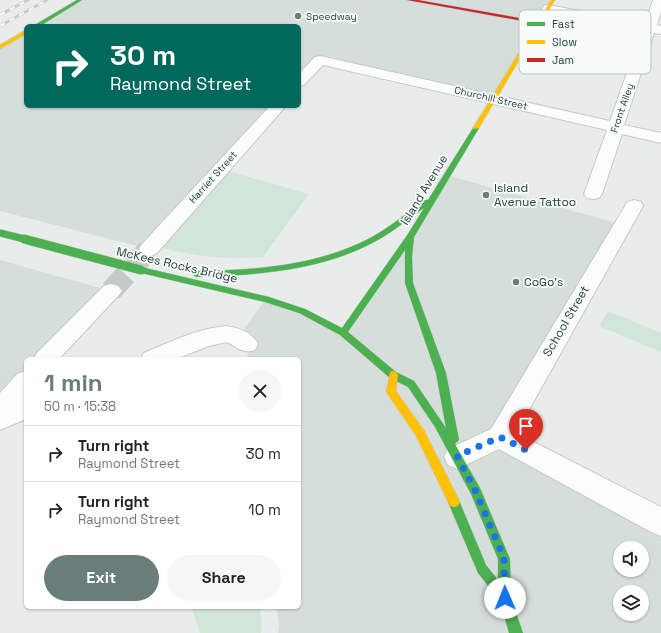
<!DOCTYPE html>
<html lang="en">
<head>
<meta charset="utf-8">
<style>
  :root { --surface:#fff; --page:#f6f6f6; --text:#222; --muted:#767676; --line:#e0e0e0; --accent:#697e78 }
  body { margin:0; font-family:"Space Grotesk",sans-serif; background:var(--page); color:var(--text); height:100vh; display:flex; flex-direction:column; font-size:15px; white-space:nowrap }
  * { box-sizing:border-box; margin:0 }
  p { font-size:13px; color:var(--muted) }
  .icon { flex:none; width:22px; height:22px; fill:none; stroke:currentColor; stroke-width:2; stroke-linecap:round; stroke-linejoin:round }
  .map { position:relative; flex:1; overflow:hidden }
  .details { position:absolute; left:24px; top:357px; width:277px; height:252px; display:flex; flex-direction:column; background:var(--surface); border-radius:6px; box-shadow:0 1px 3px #0004 }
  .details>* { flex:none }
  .hud { position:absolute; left:24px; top:24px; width:277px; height:84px; border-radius:6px; box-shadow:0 1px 3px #0004; background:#00695c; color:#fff; overflow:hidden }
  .tools { position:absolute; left:613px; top:541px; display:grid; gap:8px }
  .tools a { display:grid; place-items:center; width:36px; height:36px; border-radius:50%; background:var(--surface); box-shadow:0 1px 3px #0004; font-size:20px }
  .pin { position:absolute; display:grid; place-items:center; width:34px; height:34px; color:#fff; margin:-41px -17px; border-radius:50% 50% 50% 0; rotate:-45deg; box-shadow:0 0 4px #0007 }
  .pin .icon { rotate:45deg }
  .me { position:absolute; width:44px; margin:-22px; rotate:359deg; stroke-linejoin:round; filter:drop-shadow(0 0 3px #0008) }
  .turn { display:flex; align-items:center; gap:14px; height:84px; padding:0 20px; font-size:18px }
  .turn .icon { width:52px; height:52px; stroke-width:2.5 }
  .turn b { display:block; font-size:28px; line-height:34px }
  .round { display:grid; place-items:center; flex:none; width:42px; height:42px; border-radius:21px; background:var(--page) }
  .headline { display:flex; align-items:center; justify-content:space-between; height:68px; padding:0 20px }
  h1 { font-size:24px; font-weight:800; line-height:30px; color:var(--accent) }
  .button { display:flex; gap:8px; margin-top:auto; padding:8px 20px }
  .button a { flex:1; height:46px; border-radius:24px; background:var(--accent); color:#fff; font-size:16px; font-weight:800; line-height:46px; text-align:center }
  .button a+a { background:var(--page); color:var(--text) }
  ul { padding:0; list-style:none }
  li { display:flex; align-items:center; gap:12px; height:56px; padding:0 20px; border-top:1px solid var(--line) }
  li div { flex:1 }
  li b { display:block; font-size:15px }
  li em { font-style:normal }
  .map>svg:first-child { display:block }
  .built { fill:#d6dedb; fill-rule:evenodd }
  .green { fill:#d1e6d8 }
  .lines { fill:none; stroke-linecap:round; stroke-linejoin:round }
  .street-tunnel { stroke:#c1cbc8; stroke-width:22; stroke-dasharray:22 11; stroke-linecap:butt }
  .street-casing { stroke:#c5cac8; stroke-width:2 }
  .fast-casing { stroke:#c3cbc8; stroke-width:1 }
  .slow-casing { stroke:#c3cbc8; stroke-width:1 }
  .jam-casing { stroke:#c3cbc8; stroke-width:1 }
  .street { fill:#fcfcfc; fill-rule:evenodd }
  .fast { fill:#4caf50; fill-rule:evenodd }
  .slow { fill:#ffc107; fill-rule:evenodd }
  .jam { fill:#c62828; fill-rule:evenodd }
  .rail-casing { stroke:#c9cdcc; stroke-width:3 }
  .rail { stroke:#f7fbf9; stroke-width:2; stroke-dasharray:5.5; stroke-linecap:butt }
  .fast-bridge-far1-casing { stroke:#c3ccc9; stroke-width:8; stroke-linecap:butt }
  .fast-bridge-casing { stroke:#c3ccc9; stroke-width:10; stroke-linecap:butt }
  .fast-bridge-far1 { stroke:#4caf50; stroke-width:7 }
  .fast-bridge { stroke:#4caf50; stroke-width:9 }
  .route { stroke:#1a73e8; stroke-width:7; stroke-dasharray:0 12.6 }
  .poi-dot { fill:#697e78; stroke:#f7fbf9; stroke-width:1.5 }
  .labels { text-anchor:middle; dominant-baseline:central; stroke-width:3.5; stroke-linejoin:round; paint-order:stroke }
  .far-poi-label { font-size:10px; fill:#24423a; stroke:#f7fbf9; text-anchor:start }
  .far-street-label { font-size:10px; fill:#24423a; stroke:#f7fbf9 }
  .poi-label { font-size:12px; fill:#24423a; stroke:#f7fbf9; text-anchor:start }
  .street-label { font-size:12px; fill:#24423a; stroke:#f7fbf9 }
  .key { fill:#f7fbf9; stroke:#b8c4c0; stroke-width:1 }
  .key-label { font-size:11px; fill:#24423a }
</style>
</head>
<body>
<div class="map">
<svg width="661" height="633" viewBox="0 0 661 633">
  <rect width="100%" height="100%" fill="#e8edeb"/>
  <path class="built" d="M80,0H553L494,98L320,60L299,82V26H36Z
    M26,32V106H278L149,249L0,211V47Z
    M447,175L623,225L500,436L661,522V633H278L279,625L277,607H299V359H248L244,329L266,299L343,333ZM620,548H642V570H620ZM620,592H642V614H620Z
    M0,260L111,291L45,359H26V381L0,419Z"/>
  <path class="green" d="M228,171L309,194L263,257C227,260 195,256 161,248Z
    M608,311L661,333V352L599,326Z
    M191,607H260L262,626L261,633H200Z"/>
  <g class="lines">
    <path class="street-tunnel" d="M111,291L149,249"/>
    <g class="street-casing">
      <path id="street" d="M653,0H661V12L657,25L661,26V34L654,33L624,125L661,133V143L622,134L602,194L599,198L593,199L587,198L584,194L607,130L323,65L304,85L299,86V74L315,57L320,56L610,121L642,30L548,13L544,12L542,9L544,6L548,5L645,23Z
        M270,106H286L156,254L149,256L142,254L139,249L142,244Z
        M634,200L641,202L643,206L516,433L661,507V536L651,532L499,449L457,469L448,465L444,457L448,449L491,429L625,206L627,202Z
        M111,284L118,286L122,291L118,296L59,359H33L37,353L104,286Z
        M227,326C239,328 252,332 258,344L255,350C243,354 238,348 227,342L209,346L176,359H140L144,353C170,342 198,328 227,326Z
        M26,371V419L0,430V393L17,374Z"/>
    </g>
    <g class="fast-casing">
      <path id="fast" d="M77,0H82L40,26H33Z
        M476,126L479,128L414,237L412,257L413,283L446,373L459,440L455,444L480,488L510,559L511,598L523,633H509L500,601L478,573L448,502L450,498L454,497L458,498L486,565L498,580V559L471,494L435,427L408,387L390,378L340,335L299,313L265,302L141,273L137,270L141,267L269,297L305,309L342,328L408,234L424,208C408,219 393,232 376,241C321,271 258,275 196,277L192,274L196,271C256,270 318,266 372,237C390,227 407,213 424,200H428L473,128ZM405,250V283L436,373L446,428L414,381L396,372L348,332Z"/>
    </g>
    <g class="slow-casing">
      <path id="slow" d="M551,0H555L479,128L474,129L473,128Z
        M26,30V34L0,49V45Z
        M393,371L396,372L398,375L396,391L424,430L460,502L458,506L454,507L450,506L416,436L386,392L390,372Z"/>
    </g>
    <g class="jam-casing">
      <path id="jam" d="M407,0H418L542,22L539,24Z"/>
    </g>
    <use href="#street" class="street"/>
    <use href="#fast" class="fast"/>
    <use href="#slow" class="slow"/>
    <use href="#jam" class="jam"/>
    <g class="rail-casing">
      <path id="rail" d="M0,15L28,0
        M0,26L47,0"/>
    </g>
    <use href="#rail" class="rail"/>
    <g class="fast-bridge-far1-casing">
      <path id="fast-bridge-far1" d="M0,233L28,240"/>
    </g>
    <g class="fast-bridge-casing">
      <path id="fast-bridge" d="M24,239L141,270"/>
    </g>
    <use href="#fast-bridge-far1" class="fast-bridge-far1"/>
    <use href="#fast-bridge" class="fast-bridge"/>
  </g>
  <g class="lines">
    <path class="route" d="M505,598L504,558L476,492L457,456L500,437L526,450"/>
  </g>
  <g class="poi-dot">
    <circle cx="298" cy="16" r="4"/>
    <circle cx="486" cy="195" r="4"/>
    <circle cx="516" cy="282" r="4"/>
  </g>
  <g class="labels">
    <g class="far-poi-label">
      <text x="306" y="16">Speedway</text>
    </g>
    <g class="far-street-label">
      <text transform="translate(491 98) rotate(13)">Churchill Street</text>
      <text transform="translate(622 108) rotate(-71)">Front Alley</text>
      <text transform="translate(213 177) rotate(-48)">Harriet Street</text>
    </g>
    <g class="poi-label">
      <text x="494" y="188">Island<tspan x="494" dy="14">Avenue Tattoo</tspan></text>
      <text x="524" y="282">CoGo's</text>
    </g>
    <g class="street-label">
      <text transform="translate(424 190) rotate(-59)">Island Avenue</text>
      <text transform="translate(177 265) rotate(13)">McKees Rocks Bridge</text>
      <text transform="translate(566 321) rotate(-60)">School Street</text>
    </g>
  </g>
  <rect x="519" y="10" width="132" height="64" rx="6" class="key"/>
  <rect x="527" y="22" width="18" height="4" fill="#4caf50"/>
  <rect x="527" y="40" width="18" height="4" fill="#ffc107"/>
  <rect x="527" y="58" width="18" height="4" fill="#c62828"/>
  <g class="key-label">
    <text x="552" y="28">Fast</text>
    <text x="552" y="46">Slow</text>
    <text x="552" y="64">Jam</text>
  </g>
</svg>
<div class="tools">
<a><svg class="icon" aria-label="sound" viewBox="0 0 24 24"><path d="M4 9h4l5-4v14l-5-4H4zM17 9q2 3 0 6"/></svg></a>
<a><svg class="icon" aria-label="layers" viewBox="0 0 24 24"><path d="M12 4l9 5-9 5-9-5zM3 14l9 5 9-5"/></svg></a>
</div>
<div class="pin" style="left:526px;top:450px;background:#d93025"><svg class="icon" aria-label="arrive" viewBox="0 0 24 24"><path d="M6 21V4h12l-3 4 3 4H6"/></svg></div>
<svg class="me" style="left:505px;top:598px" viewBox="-20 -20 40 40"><circle r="19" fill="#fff"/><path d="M0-13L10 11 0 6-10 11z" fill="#1a73e8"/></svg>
<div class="hud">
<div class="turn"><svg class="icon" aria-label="right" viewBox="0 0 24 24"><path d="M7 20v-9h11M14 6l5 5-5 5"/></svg><div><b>30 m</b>Raymond Street</div></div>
</div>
<section class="details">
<div class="headline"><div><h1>1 min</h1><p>50 m · 15:38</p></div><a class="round"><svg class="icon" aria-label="close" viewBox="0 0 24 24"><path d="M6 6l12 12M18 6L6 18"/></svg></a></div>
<ul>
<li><svg class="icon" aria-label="right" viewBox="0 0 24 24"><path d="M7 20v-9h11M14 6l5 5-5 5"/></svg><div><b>Turn right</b><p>Raymond Street</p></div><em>30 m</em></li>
<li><svg class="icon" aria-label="right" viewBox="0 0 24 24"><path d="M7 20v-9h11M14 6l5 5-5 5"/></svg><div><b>Turn right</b><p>Raymond Street</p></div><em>10 m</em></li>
</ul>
<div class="button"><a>Exit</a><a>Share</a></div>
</section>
</div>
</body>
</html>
